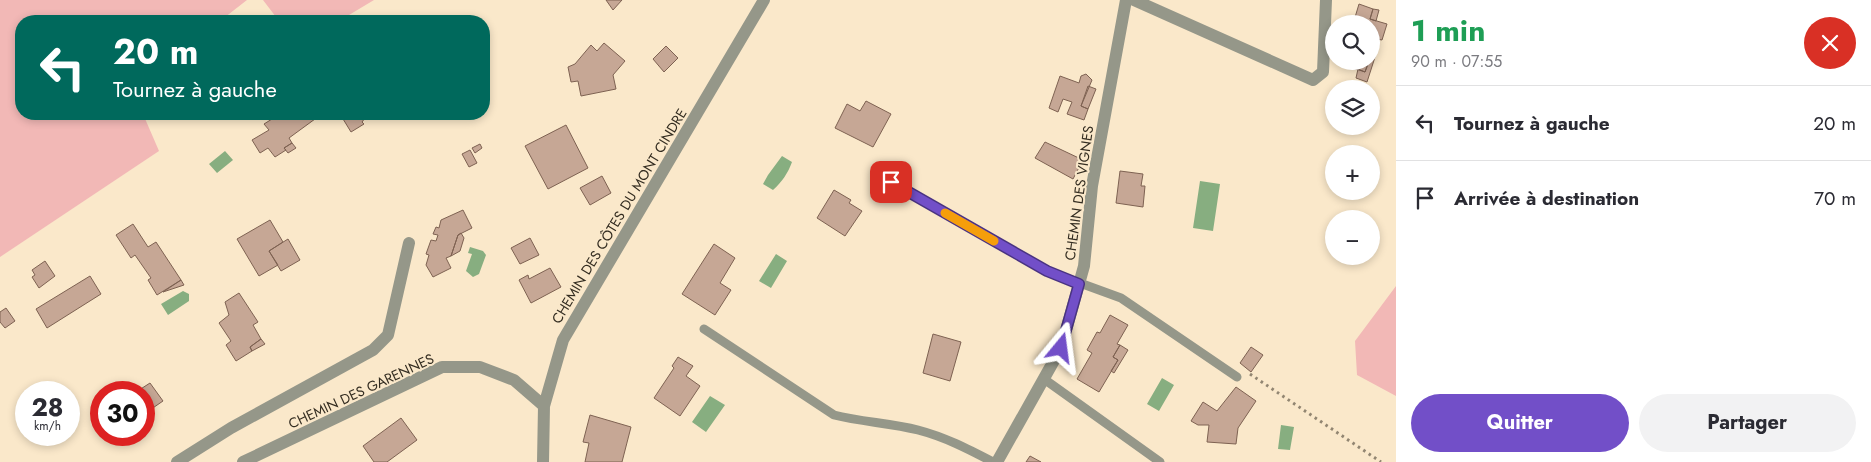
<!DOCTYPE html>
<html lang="fr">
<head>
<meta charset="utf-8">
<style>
  :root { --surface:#fff; --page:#f2f2f3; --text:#2b2b33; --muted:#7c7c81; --line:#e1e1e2; --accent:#724fc8 }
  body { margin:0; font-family:Jost,sans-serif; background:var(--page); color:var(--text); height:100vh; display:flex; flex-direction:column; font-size:19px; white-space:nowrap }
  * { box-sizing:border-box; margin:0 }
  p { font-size:16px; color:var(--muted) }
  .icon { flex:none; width:28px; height:28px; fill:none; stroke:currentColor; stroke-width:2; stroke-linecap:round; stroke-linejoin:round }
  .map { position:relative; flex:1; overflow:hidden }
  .panel { display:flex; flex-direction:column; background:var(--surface); width:475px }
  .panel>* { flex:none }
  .top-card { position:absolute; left:15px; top:15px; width:475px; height:105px; border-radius:20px; box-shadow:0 2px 8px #0003; background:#00695c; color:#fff; overflow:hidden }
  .controls { position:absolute; left:1325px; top:15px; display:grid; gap:10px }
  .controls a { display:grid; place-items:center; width:55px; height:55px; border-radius:50%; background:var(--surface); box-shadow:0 2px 8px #0003; font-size:25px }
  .speed { position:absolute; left:15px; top:381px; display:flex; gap:10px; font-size:25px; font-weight:700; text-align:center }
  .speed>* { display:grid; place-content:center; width:65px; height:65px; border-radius:50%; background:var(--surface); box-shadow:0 2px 8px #0003; line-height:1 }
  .speed small { font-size:12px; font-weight:400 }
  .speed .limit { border:8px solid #d22; background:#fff; color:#111 }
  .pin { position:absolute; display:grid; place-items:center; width:42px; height:42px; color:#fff; margin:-21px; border-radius:10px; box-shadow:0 2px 8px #0006 }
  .me { position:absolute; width:55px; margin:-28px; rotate:16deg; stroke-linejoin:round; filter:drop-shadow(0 0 4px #0008) }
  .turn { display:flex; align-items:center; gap:18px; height:105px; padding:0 15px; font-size:22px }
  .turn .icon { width:65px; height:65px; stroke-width:2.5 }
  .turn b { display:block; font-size:35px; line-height:42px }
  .round { display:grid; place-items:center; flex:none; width:52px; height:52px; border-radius:26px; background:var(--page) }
  .headline { display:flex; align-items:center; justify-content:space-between; height:85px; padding:0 15px }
  h1 { font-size:30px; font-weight:700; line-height:38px; color:#1e9e55 }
  .primary-button { display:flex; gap:10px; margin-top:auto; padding:10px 15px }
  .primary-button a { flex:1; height:58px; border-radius:30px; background:var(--accent); color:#fff; font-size:20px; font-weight:700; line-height:58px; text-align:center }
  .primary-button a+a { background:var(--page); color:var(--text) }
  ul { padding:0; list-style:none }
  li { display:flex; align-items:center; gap:15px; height:75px; padding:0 15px; border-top:1px solid var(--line) }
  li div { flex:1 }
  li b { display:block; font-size:19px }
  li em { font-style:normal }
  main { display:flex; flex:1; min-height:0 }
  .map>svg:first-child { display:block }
  .green { fill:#f2b8b6 }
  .water { fill:#87ae80 }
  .building { fill:#c6a795; stroke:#7e6252 }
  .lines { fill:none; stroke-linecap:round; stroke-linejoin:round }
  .path { stroke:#928672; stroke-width:3; stroke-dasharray:2.5 4; stroke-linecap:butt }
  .lane { stroke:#959789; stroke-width:9 }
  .street { stroke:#959789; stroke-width:12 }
  .route-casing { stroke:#4a3382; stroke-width:12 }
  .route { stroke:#724fc8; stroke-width:9 }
  .slow { stroke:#f59e0b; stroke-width:9 }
  .labels { text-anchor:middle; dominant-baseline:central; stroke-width:4; stroke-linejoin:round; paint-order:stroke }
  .street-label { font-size:14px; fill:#342d21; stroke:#fae8ca }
</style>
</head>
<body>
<main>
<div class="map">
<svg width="1396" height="462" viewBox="0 0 1396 462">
  <rect width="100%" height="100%" fill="#fae8ca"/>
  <path class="green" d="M0,0H247L220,21H21V114H143L159,151L0,257Z
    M263,0H374L339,21H279Z
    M1396,286V396L1357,375L1355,341Z"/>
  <path class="water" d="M225,151L233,160L217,173L209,164Z
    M782,156L792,162C788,173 782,182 773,190L763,184L768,175Z
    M1200,181L1220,184L1213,231L1193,228Z
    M470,247L483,251L486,255L479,274L473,277L466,271L472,254L468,253Z
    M776,254L787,261L771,288L759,281Z
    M183,291L189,294V301L168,315L161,304Z
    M1162,378L1174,385L1159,411L1147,404Z
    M710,396L725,405L706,432L692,422Z
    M1281,425L1294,427L1290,450L1278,449Z"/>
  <path class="building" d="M606,0H622L613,10Z
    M1359,4L1373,9L1370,19L1387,24L1382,40L1371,38V24H1353Z
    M1373,9L1379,10L1376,21L1370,19Z
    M604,43L625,61L613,75L616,89L581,96L578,81L571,82L568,67L575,64L591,45L597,51Z
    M666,46L678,58L664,72L653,59Z
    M1372,52L1376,54L1367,82L1356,78L1358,69L1365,72L1369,61H1371Z
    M1345,61H1369L1365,72L1344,65Z
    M1086,74L1092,80L1081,106L1088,109L1084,120L1067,114L1072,102L1063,99L1058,112L1049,108L1060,76L1079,83L1081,76Z
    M1088,86L1096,89L1088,109L1081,106Z
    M866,101L891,114L873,147L835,128L847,104L860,111Z
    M268,114H312L315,119L289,138L292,143L284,148L286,150L275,157L268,148L260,153L252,140L269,130L264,124L272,119Z
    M340,114H368L362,122L364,124L351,132Z
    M566,125L588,168L548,189L525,146Z
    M1045,142L1083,160L1073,179L1035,158Z
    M292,143L296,148L288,153L284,148Z
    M480,144L482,148L475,153L472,148Z
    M470,150L477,163L469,167L462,154Z
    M1120,171L1143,174L1141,186H1145L1143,207L1116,203Z
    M602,176L611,193L590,205L580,188Z
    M834,190L851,200L849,203L862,211L845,236L817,218Z
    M463,210L472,228L458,235L451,256L446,258L451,268L433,277L426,265L429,255L426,254L431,240L436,241L438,235L433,234L436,227L439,228L441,220Z
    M270,220L283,242L269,251L278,265L259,276L237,239Z
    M133,224L148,247L156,242L181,280L157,295L148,280L151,278L135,255L131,258L116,235Z
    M461,233L464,238L460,251L451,256L458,235Z
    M530,238L539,255L520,264L511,248Z
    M288,239L300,260L281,271L269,251Z
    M714,244L735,258L720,283L731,290L715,315L682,294Z
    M45,261L55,276L39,288L32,277L35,275L32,270Z
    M550,268L561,287L531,303L519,280L528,275L529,279Z
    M90,276L101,294L47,328L36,309Z
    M181,280L184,285L163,292Z
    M239,293L258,322L253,325L261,339L250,347L252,351L236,361L226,345L231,341L219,323L229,315L225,302Z
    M6,308L15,321L5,328L0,322V312Z
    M1110,315L1128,325L1117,344L1120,345L1113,357L1118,360L1099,392L1077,379L1092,353L1087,350L1097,332L1100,333Z
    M933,334L961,342L950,381L923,373Z
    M261,339L265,344L252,351L250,347Z
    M1120,345L1128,350L1114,373L1111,371L1118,360L1113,357Z
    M1251,347L1263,355L1251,372L1240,363Z
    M678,357L693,366L686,376L700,386L680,416L654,398L674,368L672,366Z
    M150,383L163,401L144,414V392H136Z
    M1236,387L1256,401L1238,428L1236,444L1207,442L1209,425H1198L1191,421L1203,402L1217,411Z
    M590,415L631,427L622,462H585L589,443L583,442Z
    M401,418L417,440L387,462H374L363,446Z
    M120,435H134L124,442Z
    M1030,456L1041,462H1026Z"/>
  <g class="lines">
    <path class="path" d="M1250,374L1381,462"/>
    <path class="lane" d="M891,182L1047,271L1121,298L1237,377
      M704,329L834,415C862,422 891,423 918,430C945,437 968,449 993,462
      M1044,379L1160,462"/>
    <path class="street" d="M1134,0L1313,80L1323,72L1326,0
      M177,462L231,428L373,350L388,335L409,243
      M243,462L442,367H480L514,380L544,406
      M543,462L544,406L563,340L764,0
      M997,462L1061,348L1079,284L1084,266L1092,186L1126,0"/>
  </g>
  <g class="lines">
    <g class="route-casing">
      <path id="route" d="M891,182L1047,271L1079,284L1061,348"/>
    </g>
    <use href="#route" class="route"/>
    <path class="slow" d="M945,213L994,241"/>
  </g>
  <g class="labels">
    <g class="street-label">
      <text transform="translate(1079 193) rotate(-82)">CHEMIN DES VIGNES</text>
      <text transform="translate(619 216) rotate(-59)">CHEMIN DES CÔTES DU MONT CINDRE</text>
      <text transform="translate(361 391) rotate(-25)">CHEMIN DES GARENNES</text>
    </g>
  </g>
</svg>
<div class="controls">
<a><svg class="icon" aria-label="search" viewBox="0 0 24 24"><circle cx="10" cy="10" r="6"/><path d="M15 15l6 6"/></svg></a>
<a><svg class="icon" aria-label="layers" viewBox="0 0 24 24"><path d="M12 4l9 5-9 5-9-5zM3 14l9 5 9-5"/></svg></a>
<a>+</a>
<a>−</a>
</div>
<div class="speed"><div>28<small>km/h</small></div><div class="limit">30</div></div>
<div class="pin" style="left:891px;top:182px;background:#d93025"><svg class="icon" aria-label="arrive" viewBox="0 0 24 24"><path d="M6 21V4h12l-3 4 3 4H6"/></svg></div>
<svg class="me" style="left:1061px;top:348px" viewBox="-20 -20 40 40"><path d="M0-17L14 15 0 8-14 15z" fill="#724fc8" stroke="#fff" stroke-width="4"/></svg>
<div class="top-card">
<div class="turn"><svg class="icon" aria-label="left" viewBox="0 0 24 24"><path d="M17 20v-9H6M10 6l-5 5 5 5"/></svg><div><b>20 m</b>Tournez à gauche</div></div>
</div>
</div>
<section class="panel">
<div class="headline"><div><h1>1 min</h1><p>90 m · 07:55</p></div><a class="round" style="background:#d93025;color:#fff"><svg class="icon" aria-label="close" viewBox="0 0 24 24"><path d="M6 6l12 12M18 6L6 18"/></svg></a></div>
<ul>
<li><svg class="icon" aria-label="left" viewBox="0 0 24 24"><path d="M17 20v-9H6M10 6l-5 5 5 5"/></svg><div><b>Tournez à gauche</b></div><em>20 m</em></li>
<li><svg class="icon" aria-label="arrive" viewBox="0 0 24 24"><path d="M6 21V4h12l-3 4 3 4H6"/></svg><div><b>Arrivée à destination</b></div><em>70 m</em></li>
</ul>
<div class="primary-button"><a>Quitter</a><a>Partager</a></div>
</section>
</main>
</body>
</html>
